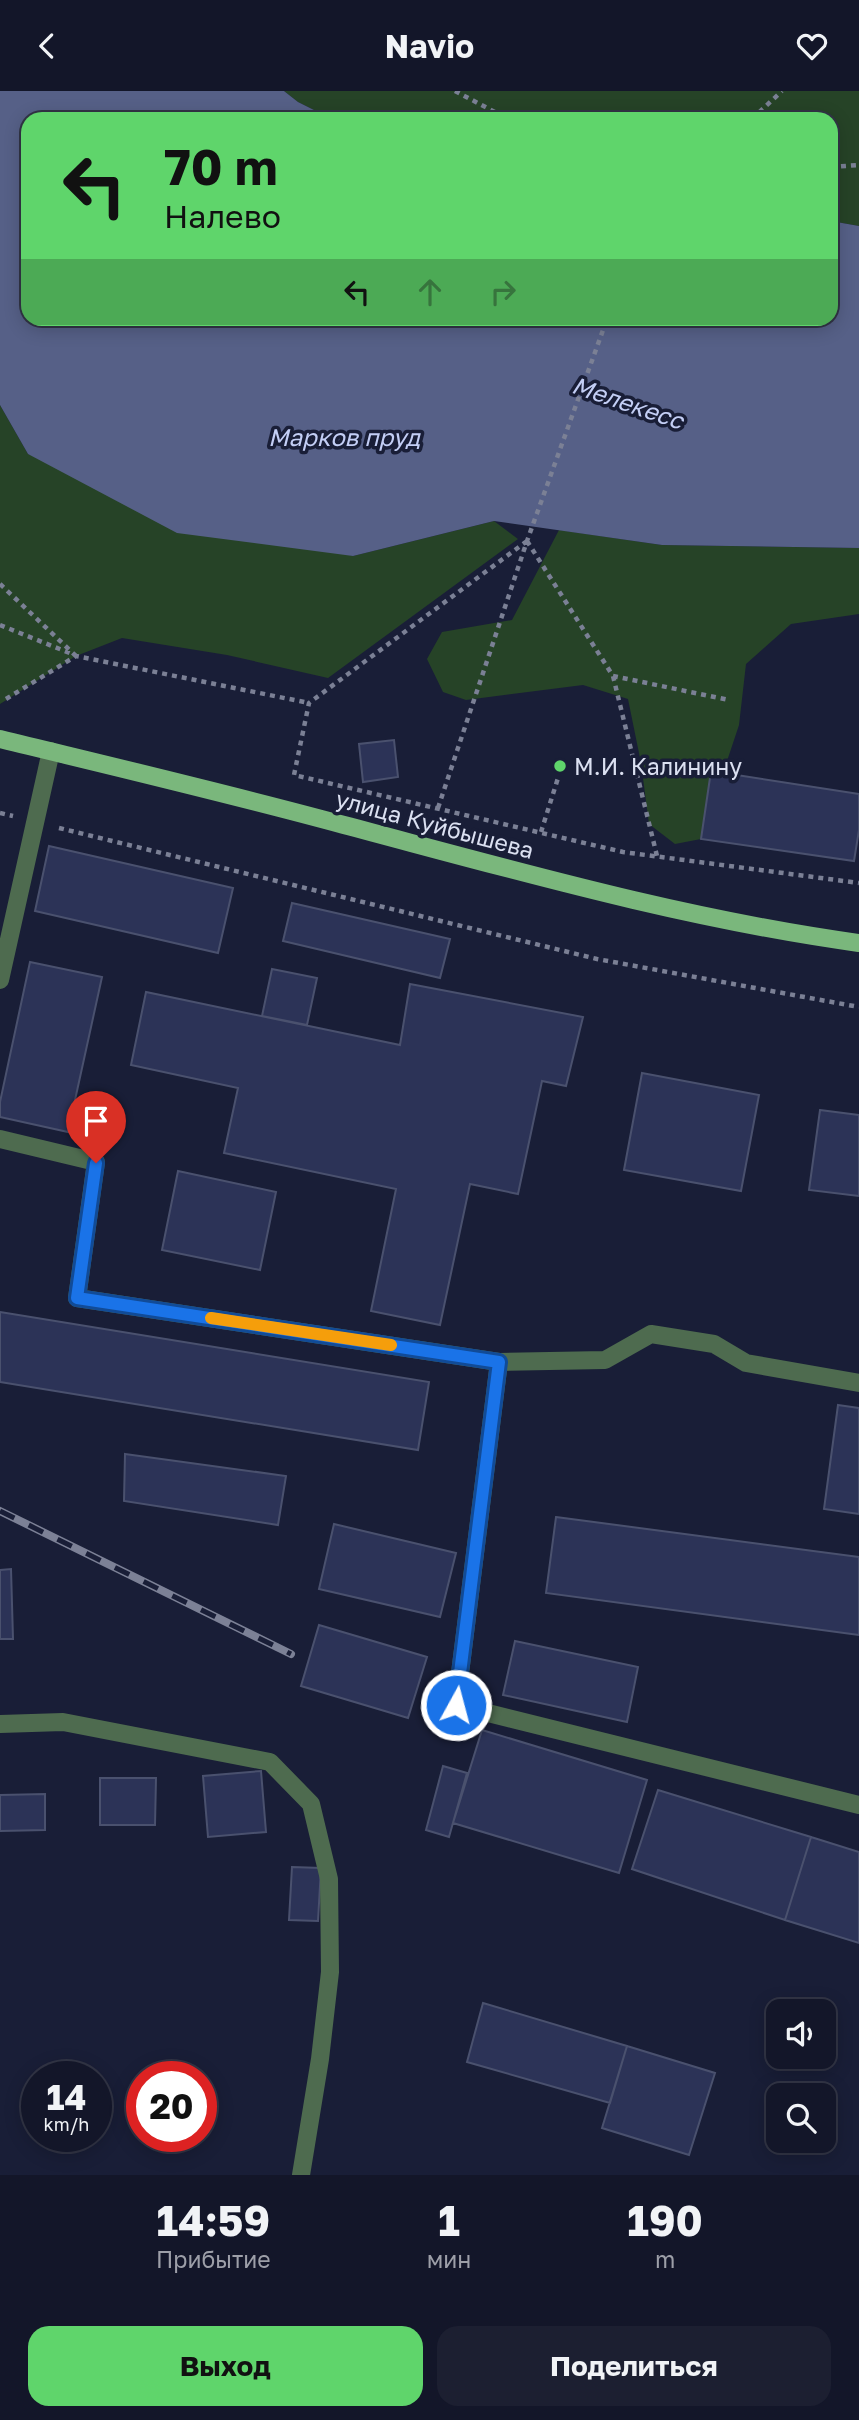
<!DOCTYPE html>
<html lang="ru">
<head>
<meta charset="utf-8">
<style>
  :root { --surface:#131629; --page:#1c1f31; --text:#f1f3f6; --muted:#9d9fa8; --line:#323546; --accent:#5fd56b }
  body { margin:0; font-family:"Golos Text",sans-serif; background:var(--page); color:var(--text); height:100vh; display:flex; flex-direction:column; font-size:26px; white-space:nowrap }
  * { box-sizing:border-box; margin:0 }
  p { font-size:23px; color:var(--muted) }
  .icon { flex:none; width:38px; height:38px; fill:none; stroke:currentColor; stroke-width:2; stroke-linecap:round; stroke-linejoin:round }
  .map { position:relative; height:2084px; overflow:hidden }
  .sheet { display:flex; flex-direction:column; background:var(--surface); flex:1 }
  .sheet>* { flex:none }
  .banner { position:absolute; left:21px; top:21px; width:817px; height:214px; border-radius:21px; box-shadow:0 4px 18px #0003,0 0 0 2px var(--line); background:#5fd56b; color:#111; overflow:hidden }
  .fabs { position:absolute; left:766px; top:1908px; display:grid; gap:14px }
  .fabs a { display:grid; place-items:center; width:70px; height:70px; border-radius:14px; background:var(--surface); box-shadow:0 4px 18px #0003,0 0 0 2px var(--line); font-size:35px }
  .speed { position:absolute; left:21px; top:1970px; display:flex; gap:14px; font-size:35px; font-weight:700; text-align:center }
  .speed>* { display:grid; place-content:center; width:91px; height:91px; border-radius:50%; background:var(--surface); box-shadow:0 4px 18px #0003,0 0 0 2px var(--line); line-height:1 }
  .speed small { font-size:18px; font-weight:400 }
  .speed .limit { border:10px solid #d22; background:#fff; color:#111 }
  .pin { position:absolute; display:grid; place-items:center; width:60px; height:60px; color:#fff; margin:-72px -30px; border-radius:50% 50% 50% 0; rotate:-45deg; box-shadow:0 0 7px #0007 }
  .pin .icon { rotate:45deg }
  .me { position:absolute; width:77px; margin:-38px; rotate:7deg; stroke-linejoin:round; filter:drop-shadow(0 0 5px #0008) }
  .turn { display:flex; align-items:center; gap:24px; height:147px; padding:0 28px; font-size:32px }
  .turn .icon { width:91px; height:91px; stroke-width:2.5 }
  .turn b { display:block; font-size:49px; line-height:60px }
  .lanes { display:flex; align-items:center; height:66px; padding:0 28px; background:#0003; justify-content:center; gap:35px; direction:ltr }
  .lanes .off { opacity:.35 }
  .eta { display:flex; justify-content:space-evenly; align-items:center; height:119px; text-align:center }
  .eta b { font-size:42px; font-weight:700; line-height:49px }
  .primary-button { display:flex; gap:14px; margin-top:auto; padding:14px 28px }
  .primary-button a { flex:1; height:80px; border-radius:21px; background:var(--accent); color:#111; font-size:28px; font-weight:700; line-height:80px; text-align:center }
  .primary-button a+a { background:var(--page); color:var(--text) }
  header { display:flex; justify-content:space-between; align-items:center; height:91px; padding:0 28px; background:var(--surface); font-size:32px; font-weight:700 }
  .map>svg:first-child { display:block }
  .green { fill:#264327 }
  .water { fill:#566087 }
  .building { fill:#2c3357; stroke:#4a516e; stroke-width:2 }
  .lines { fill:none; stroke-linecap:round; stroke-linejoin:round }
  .path { stroke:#7b8095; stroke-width:4.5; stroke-dasharray:5 5; stroke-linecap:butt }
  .minor { stroke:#4e6b4f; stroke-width:18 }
  .major { stroke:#7ab77c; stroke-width:18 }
  .rail-casing { stroke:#7c8196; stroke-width:8 }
  .rail { stroke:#191e37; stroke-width:5; stroke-dasharray:16; stroke-linecap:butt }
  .route-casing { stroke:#114b97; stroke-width:18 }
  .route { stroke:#1a73e8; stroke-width:12 }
  .slow { stroke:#f59e0b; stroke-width:12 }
  .poi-dot { fill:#5fd56b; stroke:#191e37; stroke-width:2.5 }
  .labels { text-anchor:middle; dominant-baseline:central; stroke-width:7; stroke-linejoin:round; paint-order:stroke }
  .poi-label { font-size:23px; fill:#dbe0f1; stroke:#191e37; text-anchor:start }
  .street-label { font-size:23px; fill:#dbe0f1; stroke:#191e37 }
  .water-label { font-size:24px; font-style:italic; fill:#c3cef5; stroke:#191e37 }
</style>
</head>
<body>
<header><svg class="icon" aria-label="back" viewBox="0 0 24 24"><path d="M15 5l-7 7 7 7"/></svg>Navio<svg class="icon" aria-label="heart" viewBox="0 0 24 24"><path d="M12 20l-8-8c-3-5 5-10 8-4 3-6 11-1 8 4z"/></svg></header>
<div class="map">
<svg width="859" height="2084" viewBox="0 0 859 2084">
  <rect width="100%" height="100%" fill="#191e37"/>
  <path class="green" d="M284,0H859V135L831,130V28H332L298,11Z
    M0,314L28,363L353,465L494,430L518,448L328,587L227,564L122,547L76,565L0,613Z
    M559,439L662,454L859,457V523L791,533L746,573L739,634L701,748L675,753L649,733L641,672L628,608L583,594L466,609L443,601L427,568L442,541L512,529Z"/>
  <path class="water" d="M0,0H284L298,11L332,28H28V228H831V130L859,135V457L662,454L494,430L353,465L177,442L28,363L0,314Z"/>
  <path class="building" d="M394,649L398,686L363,691L359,653Z
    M711,680L859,703V739L854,770L701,748Z
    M49,755L233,797L218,862L35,820Z
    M292,812L450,848L440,887L283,850Z
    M30,871L102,886L68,1041L0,1026V1011Z
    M272,878L317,887L307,934L262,925Z
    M410,893L583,926L566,995L542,990L518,1103L470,1093L440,1234L371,1220L396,1098L224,1062L238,997L131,974L146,901L400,954Z
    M642,982L759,1004L741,1100L624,1079Z
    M820,1019L859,1024V1105L809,1099Z
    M178,1080L276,1101L260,1179L162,1159Z
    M0,1221L429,1291L418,1359L0,1291Z
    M838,1314L859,1317V1423L824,1418Z
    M125,1363L286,1385L278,1434L124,1410Z
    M556,1426L859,1466V1544L546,1502Z
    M334,1433L456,1462L440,1526L319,1498Z
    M11,1478L13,1548H0V1479Z
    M319,1534L427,1566L408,1627L301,1595Z
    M515,1550L638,1576L627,1631L503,1604Z
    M482,1639L647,1689L619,1782L453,1732Z
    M443,1675L467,1682L449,1746L426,1739Z
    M261,1680L266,1741L208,1746L203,1685Z
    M100,1687H156L155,1734H100Z
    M658,1699L811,1746L785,1829L632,1778Z
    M45,1703V1739L0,1740V1704Z
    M811,1746L859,1761V1852L785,1829Z
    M292,1776L321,1777L318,1830L289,1829Z
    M483,1912L627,1955L610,2012L467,1971Z
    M627,1955L715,1982L689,2064L602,2037Z"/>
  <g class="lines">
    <path class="path" d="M455,0L508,28
      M752,28L782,0
      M831,76L859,74
      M527,450L309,612L294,684L623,761L859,792
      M527,450L613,585L729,609
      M0,493L76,565
      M0,534L72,563
      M613,585L657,765
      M6,608L76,565L309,612
      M438,717L527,450L607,228
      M0,722L13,725
      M59,737L597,868L859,916
      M541,741L558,687"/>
    <path class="minor" d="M0,889L51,660
      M0,1048L96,1071L77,1207L499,1271L605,1269L651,1243L714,1253L746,1272L859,1292
      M499,1271L456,1614L859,1714
      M0,1633L63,1631L270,1671L311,1713L329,1788L330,1881L320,1968L301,2084"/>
    <path class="major" d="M0,648C115,676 230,703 344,734C514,779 684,828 859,852"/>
    <g class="rail-casing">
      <path id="rail" d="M0,1420L291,1563"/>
    </g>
    <use href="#rail" class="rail"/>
  </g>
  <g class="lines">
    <g class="route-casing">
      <path id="route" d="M96,1072L77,1207L499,1271L456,1614"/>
    </g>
    <use href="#route" class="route"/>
    <path class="slow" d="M211,1227L391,1254"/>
  </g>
  <circle class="poi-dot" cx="560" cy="675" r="7"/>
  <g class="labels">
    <g class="poi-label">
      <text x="574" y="675">М.И. Калинину</text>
    </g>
    <g class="street-label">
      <text transform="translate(435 733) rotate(15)">улица Куйбышева</text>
    </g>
    <g class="water-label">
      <text transform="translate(628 311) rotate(19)">Мелекесс</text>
      <text x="344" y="345">Марков пруд</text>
    </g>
  </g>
</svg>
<div class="fabs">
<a><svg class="icon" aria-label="sound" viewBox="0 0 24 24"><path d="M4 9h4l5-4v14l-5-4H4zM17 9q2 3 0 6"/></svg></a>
<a><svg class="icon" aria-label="search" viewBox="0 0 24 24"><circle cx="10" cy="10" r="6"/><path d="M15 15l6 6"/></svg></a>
</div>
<div class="speed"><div>14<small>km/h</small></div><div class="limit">20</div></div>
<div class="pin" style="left:96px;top:1072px;background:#d93025"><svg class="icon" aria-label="arrive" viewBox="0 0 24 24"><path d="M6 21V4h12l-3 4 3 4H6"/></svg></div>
<svg class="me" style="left:456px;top:1614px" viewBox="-20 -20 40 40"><circle r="17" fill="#1a73e8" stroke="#fff" stroke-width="3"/><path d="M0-11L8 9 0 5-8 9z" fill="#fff"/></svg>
<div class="banner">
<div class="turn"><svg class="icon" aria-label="left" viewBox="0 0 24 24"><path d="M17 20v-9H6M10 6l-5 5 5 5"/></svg><div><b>70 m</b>Налево</div></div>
<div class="lanes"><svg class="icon" aria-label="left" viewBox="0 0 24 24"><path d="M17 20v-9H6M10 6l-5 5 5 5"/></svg><svg class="icon off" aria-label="ahead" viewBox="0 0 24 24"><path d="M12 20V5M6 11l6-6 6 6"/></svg><svg class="icon off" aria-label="right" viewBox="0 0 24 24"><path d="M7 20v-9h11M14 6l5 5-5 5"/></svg></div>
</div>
</div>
<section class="sheet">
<div class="eta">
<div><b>14:59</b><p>Прибытие</p></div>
<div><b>1</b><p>мин</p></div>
<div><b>190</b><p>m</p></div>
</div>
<div class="primary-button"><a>Выход</a><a>Поделиться</a></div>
</section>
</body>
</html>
